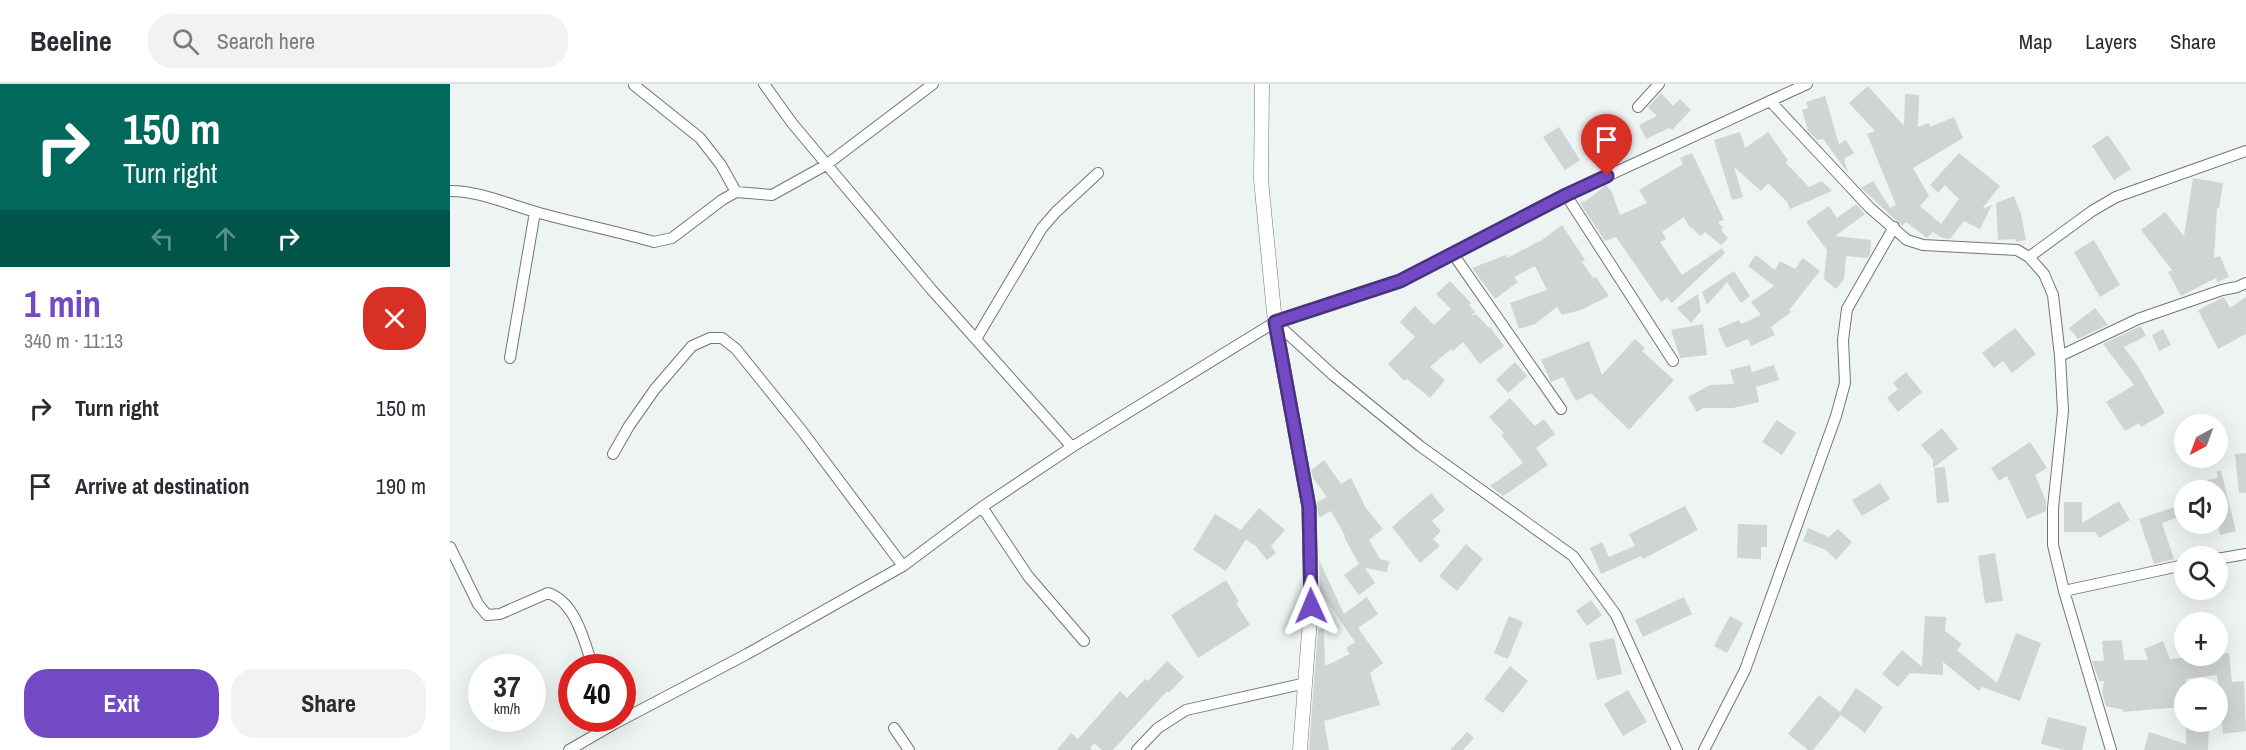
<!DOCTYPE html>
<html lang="en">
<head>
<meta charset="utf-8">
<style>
  :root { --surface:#fff; --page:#f2f2f3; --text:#2b2b33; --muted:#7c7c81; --line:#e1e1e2; --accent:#724bc4 }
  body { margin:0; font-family:"Archivo Narrow",sans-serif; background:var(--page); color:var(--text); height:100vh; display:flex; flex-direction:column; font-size:22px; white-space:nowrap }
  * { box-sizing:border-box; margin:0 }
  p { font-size:20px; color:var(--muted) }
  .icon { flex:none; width:33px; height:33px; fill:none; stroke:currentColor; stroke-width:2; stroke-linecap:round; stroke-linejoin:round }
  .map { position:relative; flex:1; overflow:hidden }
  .details { display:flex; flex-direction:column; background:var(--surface); width:450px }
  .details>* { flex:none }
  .top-card { background:#00695c; color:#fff; overflow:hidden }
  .needle { width:39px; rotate:221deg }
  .tools { position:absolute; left:1724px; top:330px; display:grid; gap:12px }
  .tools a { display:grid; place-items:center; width:54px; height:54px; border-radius:50%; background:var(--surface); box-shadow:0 6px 24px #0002; font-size:30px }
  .speed { position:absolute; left:18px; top:570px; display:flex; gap:12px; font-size:30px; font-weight:700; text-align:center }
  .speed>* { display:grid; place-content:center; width:78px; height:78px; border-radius:50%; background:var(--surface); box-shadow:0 6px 24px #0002; line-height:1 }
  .speed small { font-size:15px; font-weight:400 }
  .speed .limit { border:9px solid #d22; background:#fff; color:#111 }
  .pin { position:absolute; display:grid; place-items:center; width:51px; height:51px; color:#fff; margin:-62px -26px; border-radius:50% 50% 50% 0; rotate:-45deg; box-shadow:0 0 6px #0007 }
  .pin .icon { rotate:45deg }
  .me { position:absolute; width:66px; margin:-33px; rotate:359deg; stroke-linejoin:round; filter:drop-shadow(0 0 4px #0008) }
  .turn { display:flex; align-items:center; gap:21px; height:126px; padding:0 24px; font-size:27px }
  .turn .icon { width:78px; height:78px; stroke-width:2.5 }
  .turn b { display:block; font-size:42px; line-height:51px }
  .lanes { display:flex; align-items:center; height:57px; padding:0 24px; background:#0003; justify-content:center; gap:30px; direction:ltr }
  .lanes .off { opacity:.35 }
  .round { display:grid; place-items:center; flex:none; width:63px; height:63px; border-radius:24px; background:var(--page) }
  .overview { display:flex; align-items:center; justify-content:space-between; height:102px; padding:0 24px }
  h1 { font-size:36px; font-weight:800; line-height:45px; color:var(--accent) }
  .button { display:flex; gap:12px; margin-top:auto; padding:12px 24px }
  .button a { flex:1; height:69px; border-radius:24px; background:var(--accent); color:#fff; font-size:24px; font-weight:800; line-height:69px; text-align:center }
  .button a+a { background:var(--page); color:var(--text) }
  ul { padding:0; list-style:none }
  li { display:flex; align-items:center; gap:18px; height:78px; padding:0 24px }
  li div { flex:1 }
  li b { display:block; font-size:22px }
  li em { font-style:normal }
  header { display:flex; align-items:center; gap:36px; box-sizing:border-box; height:84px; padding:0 30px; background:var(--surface); border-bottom:2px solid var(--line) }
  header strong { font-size:28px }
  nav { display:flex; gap:33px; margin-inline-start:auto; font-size:21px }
  .search { width:420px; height:54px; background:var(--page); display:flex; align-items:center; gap:15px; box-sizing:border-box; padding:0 21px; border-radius:24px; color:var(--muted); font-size:22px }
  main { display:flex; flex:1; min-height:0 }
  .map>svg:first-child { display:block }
  .building { fill:#cfd5d2 }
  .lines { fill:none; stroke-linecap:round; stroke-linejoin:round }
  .minor-casing { stroke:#727774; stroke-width:12 }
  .tertiary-casing { stroke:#727774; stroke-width:15 }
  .minor { stroke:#fff; stroke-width:10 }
  .tertiary { stroke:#fff; stroke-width:14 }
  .route-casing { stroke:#4a317f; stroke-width:15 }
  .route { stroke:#724bc4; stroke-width:10 }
</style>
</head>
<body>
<header>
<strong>Beeline</strong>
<div class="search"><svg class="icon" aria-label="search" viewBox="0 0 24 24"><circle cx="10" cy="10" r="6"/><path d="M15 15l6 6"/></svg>Search here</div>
<nav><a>Map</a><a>Layers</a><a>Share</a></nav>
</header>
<main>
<section class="details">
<div class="top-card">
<div class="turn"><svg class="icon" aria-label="right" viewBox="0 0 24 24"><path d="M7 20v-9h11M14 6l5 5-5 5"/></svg><div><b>150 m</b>Turn right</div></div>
<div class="lanes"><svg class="icon off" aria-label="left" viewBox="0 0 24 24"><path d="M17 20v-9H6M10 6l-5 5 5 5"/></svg><svg class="icon off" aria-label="ahead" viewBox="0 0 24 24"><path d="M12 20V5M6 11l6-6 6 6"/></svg><svg class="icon" aria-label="right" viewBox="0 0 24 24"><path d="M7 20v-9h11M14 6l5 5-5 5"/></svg></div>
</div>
<div class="overview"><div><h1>1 min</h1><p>340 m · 11:13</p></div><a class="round" style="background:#d93025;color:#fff"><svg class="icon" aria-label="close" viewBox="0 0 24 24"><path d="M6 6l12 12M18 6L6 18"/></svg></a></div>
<ul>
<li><svg class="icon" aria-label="right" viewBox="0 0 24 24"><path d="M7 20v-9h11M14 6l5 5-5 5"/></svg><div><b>Turn right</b></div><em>150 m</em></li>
<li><svg class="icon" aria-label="arrive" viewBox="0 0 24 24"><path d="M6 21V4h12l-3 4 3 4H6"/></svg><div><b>Arrive at destination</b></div><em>190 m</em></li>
</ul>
<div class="button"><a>Exit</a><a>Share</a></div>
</section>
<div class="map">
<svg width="1796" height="666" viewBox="0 0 1796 666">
  <rect width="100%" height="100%" fill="#eef4f1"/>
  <path class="building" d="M1418,2L1454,42L1455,10L1469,11L1468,43L1479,39L1480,43L1504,33L1513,54L1463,84L1479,112L1470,122L1491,140L1509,115L1495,101L1488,109L1480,101L1509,69L1550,102L1532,125L1542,121L1530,145L1514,137L1500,155L1492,154L1483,148L1477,154L1456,138L1452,142L1411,104L1423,97L1440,124L1446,121L1417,50L1425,47L1399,19Z
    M1211,9L1223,22L1230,15L1241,26L1222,46L1219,44L1196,55L1189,41L1207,32L1198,23Z
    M1375,12L1389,60L1396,56L1404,69L1394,75L1398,89L1373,55L1367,56L1358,47L1352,26L1358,24L1356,18Z
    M1109,43L1130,76L1115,86L1093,53Z
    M1156,46L1168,65L1155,73L1145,53Z
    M1290,48L1295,64L1318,48L1338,76L1336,79L1359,103L1372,97L1382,107L1340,125L1337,118L1318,99L1311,107L1284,83L1293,113L1282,116L1264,56Z
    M1658,51L1681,85L1664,96L1642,62Z
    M1242,69L1274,136L1268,138L1273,144L1271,146L1278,154L1271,161L1255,148L1250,152L1241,143L1240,144L1234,133L1212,148L1216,155L1210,158L1232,191L1272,164L1275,169L1222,219L1217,214L1211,218L1166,153L1155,157L1130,119L1139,115L1156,101L1162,108L1170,131L1197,119L1189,106L1233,80L1230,74Z
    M1743,94L1773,99L1769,124H1767L1764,174L1770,172L1779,193L1767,198L1766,194L1731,212L1718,188L1722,186L1691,146L1715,128L1734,152Z
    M1564,112L1571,130L1576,156L1566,158L1565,155L1548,156L1546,119Z
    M1406,120L1415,130L1385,152L1421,156L1420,171L1417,174L1396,172L1394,195L1386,205L1374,195L1377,166L1356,138L1379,122L1387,134Z
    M1112,141L1135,176L1132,178L1143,194L1146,193L1159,212L1131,226L1112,231L1107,223L1085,240L1069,245L1060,219L1097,206L1085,182L1064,193L1068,198L1045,215L1022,184L1056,171L1057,174L1092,156Z
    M1644,156L1670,201L1650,213L1624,168Z
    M1306,171L1325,186L1330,177L1345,185L1353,174L1370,187L1339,226L1341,228L1321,243L1325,251L1301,262L1298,255L1276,264L1268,245L1289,236L1291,240L1311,231L1301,218L1324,202L1298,182Z
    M1284,187L1300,212L1291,219L1277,198L1257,221L1252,208Z
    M1000,197L1021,219L1019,221L1025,228L1020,232L1026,230L1039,244L1040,243L1054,262L1030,280L1013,258L1003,267L1001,265L980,283L995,296L980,314L957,295L954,297L938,280L965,253L950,238L965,222L984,241L1001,225L986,210Z
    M1248,210L1251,227L1241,239L1227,224Z
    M1774,213L1780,224L1796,213V250L1768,265L1748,226Z
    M1645,224L1658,241L1628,255L1619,244Z
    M1253,240L1257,271L1230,274L1221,246Z
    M1691,242L1696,252L1674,263L1687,281L1715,329L1691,343L1689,339L1675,347L1656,318L1684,301L1653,260Z
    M1565,244L1586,270L1562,289L1553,277L1544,284L1532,269Z
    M1713,245L1721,261L1709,267L1702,251Z
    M1185,255L1195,264L1192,267L1224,296L1179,346L1141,309L1126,317L1113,293L1101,298L1091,276L1139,257L1152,291Z
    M1065,278L1077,292L1058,309L1046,296Z
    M1300,281L1302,288L1324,281L1329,296L1306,303L1309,318L1283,324H1253L1247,328L1238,313L1260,301L1284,300L1280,286Z
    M1456,288L1472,308L1448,328L1437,314L1448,305L1443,299Z
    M1060,314L1085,342L1094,335L1105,350L1086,364L1098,381L1053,412L1040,402L1073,379L1051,351L1054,349L1039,333Z
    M1327,336L1346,349L1332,371L1312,358Z
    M1492,344L1508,365L1483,384V376L1471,361Z
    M1580,358L1597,384L1585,391L1596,417V427L1577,435L1557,392L1549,397L1541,384Z
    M1796,369V409H1789L1785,370Z
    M874,376L891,400L901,394L916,424L933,445L919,456L930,475L939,477L937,488L915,484L925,499L909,511L894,491L909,480L894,453L895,452L881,427L870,433L868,430L867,418L877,413L863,394L861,386Z
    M1495,383L1499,418L1487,419L1484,384Z
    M1767,387H1771L1786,447L1770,451L1767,437V406H1759L1757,396L1767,394Z
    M1430,399L1440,415L1412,432L1402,416Z
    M981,409L995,426L982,437L991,447L983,455L990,462L970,479L942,443Z
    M1669,417L1680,436L1649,454L1645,448H1614V418H1632V439Z
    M1734,420V431L1712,439L1724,475L1704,480L1689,435Z
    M1235,422L1248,446L1193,475L1191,472L1151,490L1140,464L1152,458L1159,473L1185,462L1179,450Z
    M809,424L835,446L821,462L826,469L817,476L804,460L803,461L796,455L776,487L743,466L765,430L791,446Z
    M1288,440L1317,441V463H1311V475L1287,474Z
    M1358,444L1379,453L1388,445L1402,458L1386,476L1376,466L1353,457Z
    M1016,460L1033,475L1007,507L989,492Z
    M1545,469L1553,517L1535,519L1528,472Z
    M869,476L894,530L917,513L928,530L908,544L933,579L920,589L930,621L874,637L879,666H859L868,545H873L869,537L870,514L873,513L875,582L900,570L896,564L905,558L870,507Z
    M776,496L789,518L786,519L800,541L748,574L721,531Z
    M1234,513L1242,530L1193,553L1185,536Z
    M1141,516L1152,531L1137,542L1126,527Z
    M1059,532L1073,538L1058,575L1044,569Z
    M1280,532L1293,539L1277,569L1264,562Z
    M1475,532L1496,533L1495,547L1512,560L1507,566L1547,599L1566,549L1591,559L1570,617L1532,603L1529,607L1493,578V591L1460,589L1448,603L1432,590L1452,566L1472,583Z
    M1164,554L1172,590L1147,596L1139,559Z
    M1672,556L1674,576H1698L1694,565L1713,557L1720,575L1779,569L1782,598L1794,597L1796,647L1773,650L1767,591L1736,595L1737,604H1734V610L1729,611L1730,623L1673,628L1674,626L1656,622L1652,609L1654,597H1649L1642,577H1654L1652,557Z
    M717,577L734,593L719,609L717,607L663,666H652L644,659L640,664L642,666H607L621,649L628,655L670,607L677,614L695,595L698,597Z
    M1060,582L1078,597L1053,629L1034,615Z
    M1406,604L1433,623L1415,649L1391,631L1363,666H1358L1338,650L1369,611L1390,628Z
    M1178,606L1197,638L1173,652L1154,620Z
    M1598,633L1637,643L1632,666H1615L1591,660Z
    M1736,642H1759L1758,666H1694L1699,648L1736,660Z
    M1017,648L1024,654L1013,666H1000Z"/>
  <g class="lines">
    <g class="minor-casing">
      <path id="minor" d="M314,0L342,39L481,205L622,363
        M184,1L250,54L271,81L286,108
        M1320,17L1420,124L1457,156L1473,161L1567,166L1579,173L1594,190L1603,211L1610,272L1613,327L1603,424V461L1614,507L1661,666
        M1188,23L1209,0
        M0,107C30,107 57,120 86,128C125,139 165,147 204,158L222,154L272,116L286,108L322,111L376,81L483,0
        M1116,111L1223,277
        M1003,170L1111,325
        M1579,173L1642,127L1666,113L1796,67
        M825,238L883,291L970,362L1123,472L1166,531L1227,666
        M526,255L592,144L606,128L648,89
        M1610,272L1688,235L1772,206L1787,203L1796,199
        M60,274L85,128
        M163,370L179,342L205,305L242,262L260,254H272L286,265L352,347L453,482
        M532,423L578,492L634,557
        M0,463L28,520L37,531L50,530L98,509C126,518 135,559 143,584
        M1767,475L1796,470
        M1614,507L1734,481
        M444,644L459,666
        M119,666L164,640L297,570L453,482L532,423L622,363L825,238L950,197L1116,111L1357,0
        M687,666L708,644L736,626L856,599
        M1254,666L1295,586L1386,332L1395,299L1393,256L1397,225L1444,143"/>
    </g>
    <g class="tertiary-casing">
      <path id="tertiary" d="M812,0L811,96L825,238L859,423L861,522L850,666"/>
    </g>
    <use href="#minor" class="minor"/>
    <use href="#tertiary" class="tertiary"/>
  </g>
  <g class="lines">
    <g class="route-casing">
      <path id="route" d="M861,522L859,423L825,238L950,197L1116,111L1157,92"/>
    </g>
    <use href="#route" class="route"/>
  </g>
</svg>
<div class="tools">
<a><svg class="needle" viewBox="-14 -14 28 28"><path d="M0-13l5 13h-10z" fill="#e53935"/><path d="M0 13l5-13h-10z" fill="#7c7c81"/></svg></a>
<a><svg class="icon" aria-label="sound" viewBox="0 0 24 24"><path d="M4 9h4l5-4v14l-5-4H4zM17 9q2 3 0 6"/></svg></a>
<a><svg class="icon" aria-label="search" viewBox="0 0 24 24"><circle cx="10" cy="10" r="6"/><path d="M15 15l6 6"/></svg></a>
<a>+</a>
<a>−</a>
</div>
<div class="speed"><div>37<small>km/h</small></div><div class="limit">40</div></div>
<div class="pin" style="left:1157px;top:92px;background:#d93025"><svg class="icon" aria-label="arrive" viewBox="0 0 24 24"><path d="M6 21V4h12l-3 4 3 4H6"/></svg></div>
<svg class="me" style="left:861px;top:522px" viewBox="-20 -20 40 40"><path d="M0-17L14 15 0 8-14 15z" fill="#724bc4" stroke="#fff" stroke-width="4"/></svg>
</div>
</main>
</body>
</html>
